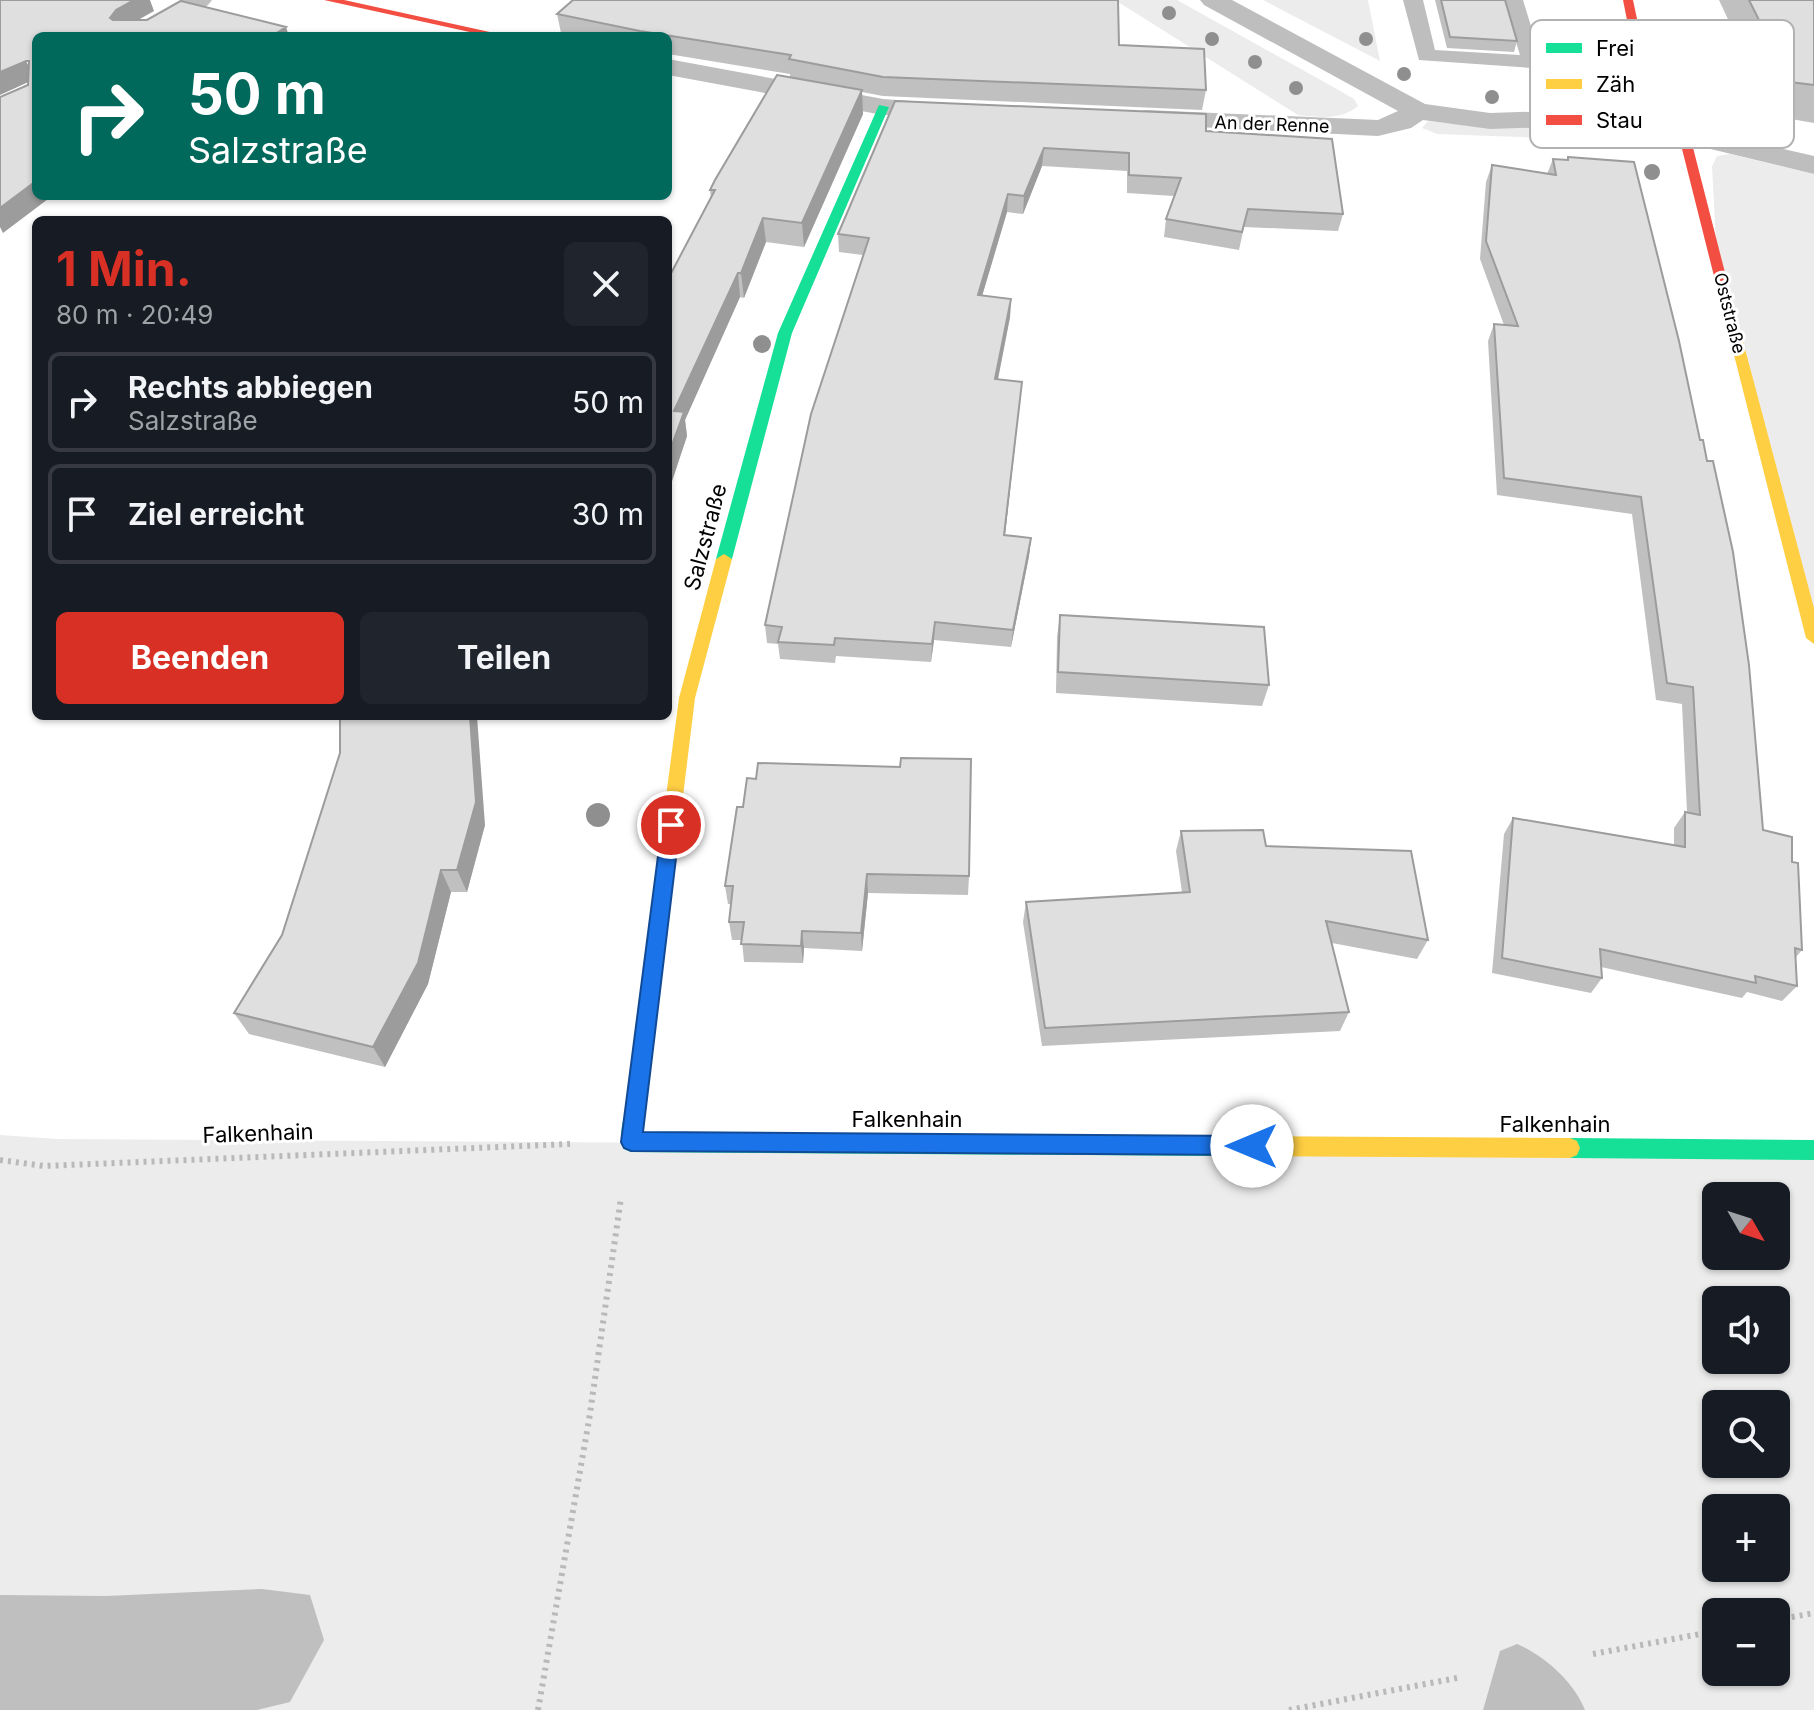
<!DOCTYPE html>
<html lang="de">
<head>
<meta charset="utf-8">
<style>
  :root { --surface:#171b24; --page:#20242c; --text:#f1f3f6; --muted:#9ea1a6; --line:#363941; --accent:#d93025 }
  body { margin:0; font-family:Inter,sans-serif; background:var(--page); color:var(--text); height:100vh; display:flex; flex-direction:column; font-size:30px; white-space:nowrap }
  * { box-sizing:border-box; margin:0 }
  p { font-size:26px; color:var(--muted) }
  .icon { flex:none; width:44px; height:44px; fill:none; stroke:currentColor; stroke-width:2; stroke-linecap:round; stroke-linejoin:round }
  .map { position:relative; flex:1; overflow:hidden }
  .side { position:absolute; left:32px; top:216px; width:640px; height:504px; display:flex; flex-direction:column; background:var(--surface); border-radius:12px; box-shadow:0 2px 6px #0004 }
  .side>* { flex:none }
  .top-card { position:absolute; left:32px; top:32px; width:640px; height:168px; border-radius:12px; box-shadow:0 2px 6px #0004; background:#00695c; color:#fff; overflow:hidden }
  .needle { width:52px; rotate:129deg }
  .fabs { position:absolute; left:1702px; top:1182px; display:grid; gap:16px }
  .fabs a { display:grid; place-items:center; width:88px; height:88px; border-radius:12px; background:var(--surface); box-shadow:0 2px 6px #0004; font-size:40px }
  .pin { position:absolute; display:grid; place-items:center; width:68px; height:68px; color:#fff; margin:-34px; border:4px solid #fff; border-radius:50%; box-shadow:0 2px 8px #0007 }
  .me { position:absolute; width:88px; margin:-44px; rotate:270deg; stroke-linejoin:round; filter:drop-shadow(0 0 6px #0008) }
  .turn { display:flex; align-items:center; gap:28px; height:168px; padding:0 24px; font-size:36px }
  .turn .icon { width:104px; height:104px; stroke-width:2.5 }
  .turn b { display:block; font-size:56px; line-height:68px }
  .round { display:grid; place-items:center; flex:none; width:84px; height:84px; border-radius:12px; background:var(--page) }
  .head { display:flex; align-items:center; justify-content:space-between; height:136px; padding:0 24px }
  h1 { font-size:48px; font-weight:700; line-height:60px; color:var(--accent) }
  .action { display:flex; gap:16px; margin-top:auto; padding:16px 24px }
  .action a { flex:1; height:92px; border-radius:12px; background:var(--accent); color:#fff; font-size:32px; font-weight:700; line-height:92px; text-align:center }
  .action a+a { background:var(--page); color:var(--text) }
  ul { padding:0; list-style:none }
  li { display:flex; align-items:center; gap:24px; height:100px; margin:0 16px 12px; padding:0 8px; border:4px solid var(--line); border-radius:12px }
  li div { flex:1 }
  li b { display:block; font-size:30px }
  li em { font-style:normal }
  .map>svg:first-child { display:block }
  .green { fill:#ececec; fill-rule:evenodd }
  .water { fill:#bfbfbf }
  .lines { fill:none; stroke-linecap:round; stroke-linejoin:round }
  .path { stroke:#b9b9b9; stroke-width:6; stroke-dasharray:3 5; stroke-linecap:butt }
  .lane { fill:#bebebe; fill-rule:evenodd }
  .street { fill:#bebebe; fill-rule:evenodd }
  .fast { fill:#16e098; fill-rule:evenodd }
  .slow { fill:#ffcf43; fill-rule:evenodd }
  .jam { fill:#f24e42; fill-rule:evenodd }
  .tree { fill:#8f8f8f }
  .wall { fill:#c0c0c0 }
  .shaded-wall { fill:#9c9c9c }
  .building { fill:#dfdfdf; stroke:#9c9c9c; stroke-width:2 }
  .route { fill:#1a73e8; stroke:#114b97; stroke-width:2 }
  .labels { text-anchor:middle; dominant-baseline:central; stroke-width:6; stroke-linejoin:round; paint-order:stroke }
  .far-street-label { font-size:18px; fill:#000; stroke:#fff }
  .street-label { font-size:22px; fill:#000; stroke:#fff }
  .key { fill:#fff; stroke:#b2b2b2; stroke-width:2 }
  .key-label { font-size:22px; fill:#000 }
</style>
</head>
<body>
<div class="map">
<svg width="1814" height="1710" viewBox="0 0 1814 1710">
  <rect width="100%" height="100%" fill="#fff"/>
  <path class="green" d="M1115,0H1177L1335,88L1354,99L1358,106C1340,121 1320,117 1298,115Z
    M1263,0H1368L1380,61Z
    M1428,121L1490,128L1597,125L1603,137L1596,140L1437,134L1422,128Z
    M1730,154L1814,174V638L1717,261L1712,166L1717,156Z
    M0,1135L58,1139L1814,1150V1710H0ZM1716,1196H1776V1256H1716ZM1716,1300H1776V1360H1716ZM1716,1404H1776V1464H1716ZM1716,1508H1776V1568H1716ZM1716,1612H1776V1672H1716Z"/>
  <path class="water" d="M262,1589L310,1595L324,1640L290,1702L257,1710H0V1595L106,1596Z"/>
  <g class="lines">
    <path class="path" d="M0,1160L44,1166L570,1144
      M1776,1620L1814,1613
      M1593,1654L1716,1631
      M538,1710L589,1420L621,1198
      M1289,1710L1457,1678"/>
    <path class="lane" d="M1403,0H1423L1435,50L1520,55L1503,0H1523L1542,62L1532,68L1419,60Z
      M1517,1644C1545,1656 1574,1682 1585,1710H1483L1500,1651Z"/>
    <path class="street" d="M180,0H212L208,5L153,36H121L125,31Z
      M1200,0H1232L1425,104L1490,113L1611,109L1814,156V174L1611,125L1490,129L1423,120L1411,128L1378,136L1136,124L1132,118L1136,112L1146,110L1378,120L1398,111L1204,5Z
      M668,59L883,99L940,103L944,109L940,115H883L668,75Z"/>
    <path class="fast" d="M879,105L889,107L792,333L732,559L724,564L719,563L716,559L778,333Z
      M634,1106L641,1108L644,1115L642,1133L1220,1136L1227,1139L1230,1146L1227,1153L1220,1156L631,1152L624,1149C619,1137 622,1120 627,1108Z
      M1570,1138L1814,1140V1160L1570,1158L1563,1155L1560,1148L1563,1141Z"/>
    <path class="slow" d="M1726,296L1732,300L1814,608V644L1806,638L1720,300Z
      M724,554L732,559L695,698L644,1115L641,1122L634,1124L627,1122L624,1115L679,698L716,559Z
      M1220,1136L1570,1138L1577,1141L1580,1148L1577,1155L1570,1158L1220,1156L1213,1153L1210,1146L1213,1139Z"/>
    <path class="jam" d="M324,0H344L508,36H488Z
      M1623,0H1633L1655,104L1689,132L1732,300L1731,303L1720,300L1678,133L1644,105Z"/>
  </g>
  <g class="tree">
    <circle cx="1169" cy="13" r="7"/>
    <circle cx="1212" cy="39" r="7"/>
    <circle cx="1366" cy="39" r="7"/>
    <circle cx="1255" cy="62" r="7"/>
    <circle cx="1404" cy="74" r="7"/>
    <circle cx="1296" cy="88" r="7"/>
    <circle cx="1492" cy="97" r="7"/>
    <circle cx="1652" cy="172" r="8"/>
    <circle cx="762" cy="344" r="9"/>
    <circle cx="598" cy="815" r="12"/>
  </g>
  <path class="wall" d="M1435,0H1505L1517,41L1514,52L1447,48Z
    M1719,0H1814V123L1773,116Z
    M557,14L1119,45L1206,90L1202,110L883,96L862,92L863,114L804,247L766,242L744,298L740,297L685,420L687,436L668,493V279L711,198L710,190L790,77V74L668,54V36H575L561,33Z
    M895,101L1206,131L1343,214L1338,231L1244,227L1239,250L1164,237L1166,219L1174,196L1127,193V171L1042,166L1023,214L1007,212L982,296L1011,299L1010,317L998,380L1020,400L1005,535L1031,538L1029,556L1011,647L934,640L931,662L836,656L835,663L780,659L778,644L767,643L765,625L863,255L839,252L838,234Z
    M1568,157L1763,830L1792,862L1802,950L1796,957L1797,986L1782,1001L1747,992L1742,998L1601,967L1602,978L1591,993L1492,973L1504,834L1513,818L1674,845V828L1685,812H1687L1682,704L1656,700L1632,514L1497,495L1488,341L1494,324L1504,325L1480,259L1486,182L1492,165L1547,174L1553,159L1566,160Z
    M1060,615L1269,685L1262,706L1056,693L1057,637Z
    M340,753L485,825L467,892H451L428,984L385,1067L249,1034L234,1013L282,935Z
    M756,779L969,876L968,895L868,893L862,951L804,948L803,963L744,962L742,940H732L729,922L731,904H728L725,886L743,807Z
    M1181,831L1266,846L1428,940L1417,959L1332,943L1349,1012L1340,1031L1042,1046L1023,922L1026,902L1182,892L1176,851Z"/>
  <path class="shaded-wall" d="M134,0H150L154,11L124,28L110,18L116,10Z
    M286,27L289,36H272Z
    M26,61L35,79L0,95V72Z
    M862,90L863,114L804,247L802,223Z
    M1044,148L1042,166L1023,214L1024,196Z
    M36,181V196H52L3,233L0,227V208Z
    M1008,194L1007,212L977,313L978,295Z
    M763,218L766,242L744,298L741,273Z
    M738,273L740,297L685,420L687,436L668,493V456L674,411Z
    M1011,299L1010,317L994,398L995,379Z
    M1022,382L1003,553L1004,535Z
    M1031,538L1029,556L1011,647L1013,630Z
    M935,622L934,640L931,662L932,644Z
    M470,716H477L485,825L467,892L457,870Z
    M441,870L451,892L428,984L385,1067L373,1047Z
    M867,874L868,893L862,951L861,933Z
    M802,931L804,948L803,963L801,946Z"/>
  <path class="building" d="M0,0H134L116,10L110,18L113,20H147L181,1L286,27L272,36H36V181L0,208V97L28,85L29,61H26L0,72Z
    M573,0H1118L1119,45L1204,49L1206,90L883,77L789,59L791,55L640,31L557,14Z
    M1441,0H1505L1517,41L1450,37Z
    M1749,0H1814V85L1790,82Z
    M777,75L862,90L802,223L763,218L741,273H738L674,411L684,412L668,456V279L715,190H710L715,180Z
    M895,101L1206,114V131L1332,139L1343,214L1248,209L1242,232L1166,219L1181,178L1129,175V153L1044,148L1024,196L1008,194L978,295L1011,299L995,379L1022,382L1004,535L1031,538L1013,630L935,622L932,644L835,638L834,645L778,642L782,627L765,625L811,414L869,238L838,234Z
    M1568,157L1634,162L1679,341L1700,440H1703L1707,461H1713L1733,552L1749,665L1763,830L1792,837V862L1798,863L1802,950L1795,948L1797,986L1755,976L1756,983L1600,949L1602,978L1502,958L1513,818L1685,847V812L1700,815L1693,687L1667,683L1641,497L1504,478L1494,324L1518,326L1486,241L1492,165L1556,175L1553,159L1568,160Z
    M1060,615L1264,627L1269,685L1058,672Z
    M340,716H470L476,802L457,870H441L418,963L373,1047L234,1013L282,935L340,753Z
    M901,758L971,759L969,876L867,874L861,933L802,931L801,946L741,944L744,922H729L733,886H725L737,807H743L747,778L756,779L758,763L900,767Z
    M1263,830L1266,846L1411,851L1428,940L1326,921L1349,1012L1045,1028L1026,902L1190,892L1181,831Z"/>
  <path class="route" d="M671,817L680,825L643,1132L1252,1136L1260,1139L1263,1146L1260,1153L1252,1155L631,1151L624,1148L621,1142L662,825Z"/>
  <g class="labels">
    <g class="far-street-label">
      <text transform="translate(1272 124) rotate(2)">An der Renne</text>
      <text transform="translate(1730 313) rotate(76)">Oststraße</text>
    </g>
    <g class="street-label">
      <text transform="translate(705 537) rotate(-75)">Salzstraße</text>
      <text x="907" y="1119">Falkenhain</text>
      <text x="1555" y="1124">Falkenhain</text>
      <text transform="translate(258 1133) rotate(-2)">Falkenhain</text>
    </g>
  </g>
  <rect x="1530" y="20" width="264" height="128" rx="12" class="key"/>
  <rect x="1546" y="43" width="36" height="10" fill="#16e098"/>
  <rect x="1546" y="79" width="36" height="10" fill="#ffcf43"/>
  <rect x="1546" y="115" width="36" height="10" fill="#f24e42"/>
  <g class="key-label">
    <text x="1596" y="56">Frei</text>
    <text x="1596" y="92">Zäh</text>
    <text x="1596" y="128">Stau</text>
  </g>
</svg>
<div class="fabs">
<a><svg class="needle" viewBox="-14 -14 28 28"><path d="M0-13l5 13h-10z" fill="#e53935"/><path d="M0 13l5-13h-10z" fill="#9ea1a6"/></svg></a>
<a><svg class="icon" aria-label="sound" viewBox="0 0 24 24"><path d="M4 9h4l5-4v14l-5-4H4zM17 9q2 3 0 6"/></svg></a>
<a><svg class="icon" aria-label="search" viewBox="0 0 24 24"><circle cx="10" cy="10" r="6"/><path d="M15 15l6 6"/></svg></a>
<a>+</a>
<a>−</a>
</div>
<div class="pin" style="left:671px;top:825px;background:#d93025"><svg class="icon" aria-label="arrive" viewBox="0 0 24 24"><path d="M6 21V4h12l-3 4 3 4H6"/></svg></div>
<svg class="me" style="left:1252px;top:1146px" viewBox="-20 -20 40 40"><circle r="19" fill="#fff"/><path d="M0-13L10 11 0 6-10 11z" fill="#1a73e8"/></svg>
<div class="top-card">
<div class="turn"><svg class="icon" aria-label="right" viewBox="0 0 24 24"><path d="M7 20v-9h11M14 6l5 5-5 5"/></svg><div><b>50 m</b>Salzstraße</div></div>
</div>
<section class="side">
<div class="head"><div><h1>1 Min.</h1><p>80 m · 20:49</p></div><a class="round"><svg class="icon" aria-label="close" viewBox="0 0 24 24"><path d="M6 6l12 12M18 6L6 18"/></svg></a></div>
<ul>
<li><svg class="icon" aria-label="right" viewBox="0 0 24 24"><path d="M7 20v-9h11M14 6l5 5-5 5"/></svg><div><b>Rechts abbiegen</b><p>Salzstraße</p></div><em>50 m</em></li>
<li><svg class="icon" aria-label="arrive" viewBox="0 0 24 24"><path d="M6 21V4h12l-3 4 3 4H6"/></svg><div><b>Ziel erreicht</b></div><em>30 m</em></li>
</ul>
<div class="action"><a>Beenden</a><a>Teilen</a></div>
</section>
</div>
</body>
</html>
